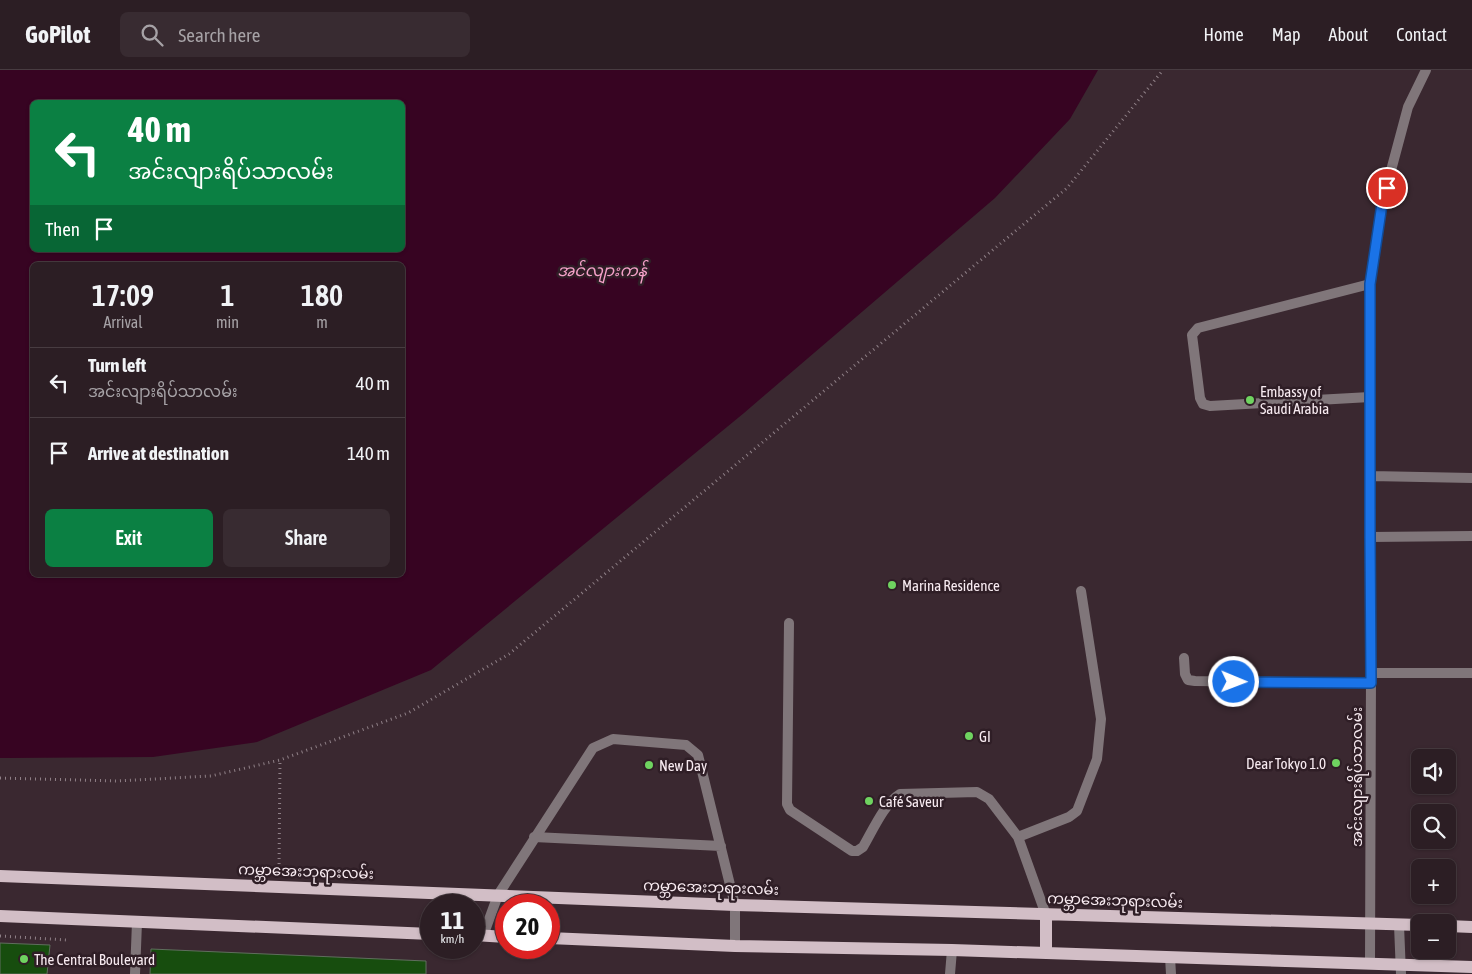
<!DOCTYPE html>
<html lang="en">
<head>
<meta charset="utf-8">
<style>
  :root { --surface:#2c1e24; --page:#382b31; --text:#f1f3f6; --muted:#a6a2a6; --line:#483c41; --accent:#0b8043 }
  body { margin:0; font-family:"Asap Condensed","Noto Sans Myanmar",sans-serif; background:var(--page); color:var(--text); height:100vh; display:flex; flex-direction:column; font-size:19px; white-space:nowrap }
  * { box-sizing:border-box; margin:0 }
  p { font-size:16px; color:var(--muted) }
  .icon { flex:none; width:28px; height:28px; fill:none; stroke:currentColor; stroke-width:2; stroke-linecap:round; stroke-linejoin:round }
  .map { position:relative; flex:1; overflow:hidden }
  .panel { position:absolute; left:30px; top:192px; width:375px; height:315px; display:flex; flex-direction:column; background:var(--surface); border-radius:8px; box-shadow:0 1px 4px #0004,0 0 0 1px var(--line) }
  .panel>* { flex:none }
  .hud { position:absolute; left:30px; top:30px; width:375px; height:152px; border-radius:8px; box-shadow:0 1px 4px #0004,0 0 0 1px var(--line); background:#0b8043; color:#fff; overflow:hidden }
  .controls { position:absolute; left:1411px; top:679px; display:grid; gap:10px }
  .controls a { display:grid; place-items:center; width:45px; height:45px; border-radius:8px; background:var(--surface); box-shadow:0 1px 4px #0004,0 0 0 1px var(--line); font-size:25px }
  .speed { position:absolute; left:420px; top:824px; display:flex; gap:10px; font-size:25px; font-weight:700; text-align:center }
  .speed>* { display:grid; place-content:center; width:65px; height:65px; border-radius:50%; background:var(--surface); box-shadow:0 1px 4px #0004,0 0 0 1px var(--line); line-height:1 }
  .speed small { font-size:12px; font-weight:400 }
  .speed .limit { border:8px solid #d22; background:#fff; color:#111 }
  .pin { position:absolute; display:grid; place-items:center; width:42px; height:42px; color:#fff; margin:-21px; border:2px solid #fff; border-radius:50%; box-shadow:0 1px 5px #0007 }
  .me { position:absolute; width:55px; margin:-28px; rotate:91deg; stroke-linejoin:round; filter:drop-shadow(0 0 4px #0008) }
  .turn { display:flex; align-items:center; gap:18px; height:105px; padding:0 15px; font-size:22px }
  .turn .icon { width:65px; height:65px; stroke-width:2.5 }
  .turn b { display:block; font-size:35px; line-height:42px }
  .then { display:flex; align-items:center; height:48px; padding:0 15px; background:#0003; gap:10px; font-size:19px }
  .eta { display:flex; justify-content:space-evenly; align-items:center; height:85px; text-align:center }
  .eta b { font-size:30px; font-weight:600; line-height:35px }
  .cta { display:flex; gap:10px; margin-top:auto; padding:10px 15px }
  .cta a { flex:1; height:58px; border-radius:8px; background:var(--accent); color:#fff; font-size:20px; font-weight:600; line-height:58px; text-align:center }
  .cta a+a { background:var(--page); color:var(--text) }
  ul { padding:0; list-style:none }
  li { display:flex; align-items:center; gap:15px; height:70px; padding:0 15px; border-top:1px solid var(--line) }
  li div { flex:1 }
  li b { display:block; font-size:19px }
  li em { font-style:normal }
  header { display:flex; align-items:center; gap:30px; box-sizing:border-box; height:70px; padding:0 25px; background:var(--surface); border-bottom:1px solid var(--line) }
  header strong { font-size:24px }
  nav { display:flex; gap:28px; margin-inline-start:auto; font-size:18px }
  .search { width:350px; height:45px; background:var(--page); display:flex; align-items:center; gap:12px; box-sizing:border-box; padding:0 18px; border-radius:8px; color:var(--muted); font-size:19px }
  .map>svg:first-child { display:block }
  .water { fill:#370422; fill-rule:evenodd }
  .building { fill:#174d0e; stroke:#606e5e }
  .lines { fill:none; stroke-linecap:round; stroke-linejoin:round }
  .path { stroke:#8f8087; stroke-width:3; stroke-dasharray:1 4; stroke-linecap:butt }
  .lane { stroke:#80767a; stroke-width:10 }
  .street { stroke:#80767a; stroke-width:10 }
  .primary { stroke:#d2bec6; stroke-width:12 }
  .route-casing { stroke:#114b97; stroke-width:12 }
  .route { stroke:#1a73e8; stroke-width:9 }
  .poi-dot { fill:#6fd360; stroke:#2f1e26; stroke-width:2 }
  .labels { text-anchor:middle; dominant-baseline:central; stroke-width:5; stroke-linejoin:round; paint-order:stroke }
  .poi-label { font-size:15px; fill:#f8ebf1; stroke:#2f1e26; text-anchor:start }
  .street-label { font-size:15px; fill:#f8ebf1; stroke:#2f1e26 }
  .water-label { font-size:16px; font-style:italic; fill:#f5a1c9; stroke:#2f1e26 }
</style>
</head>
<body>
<header>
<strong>GoPilot</strong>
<div class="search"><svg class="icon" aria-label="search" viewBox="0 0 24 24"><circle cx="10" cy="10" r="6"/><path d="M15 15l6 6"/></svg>Search here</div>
<nav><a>Home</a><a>Map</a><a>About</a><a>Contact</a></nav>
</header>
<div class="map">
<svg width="1472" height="904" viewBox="0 0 1472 904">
  <rect width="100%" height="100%" fill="#3a2830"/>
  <path class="water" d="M0,0H1098L1070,49L995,128L744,343L431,600L257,672L153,687L9,688H0ZM32,32H402V180H32ZM32,195H402V505H32Z"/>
  <path class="building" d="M0,873L50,875L47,904H0Z
    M151,879L426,891V904H150Z"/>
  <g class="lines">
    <path class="path" d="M0,708L116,711L211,706L280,690L408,643L509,584L1067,118L1163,0
      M279,799L280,690
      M0,866L67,870"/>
    <path class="lane" d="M1370,214L1198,258L1192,265L1200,328L1203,334L1210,336L1370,327
      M1370,467L1472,466
      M789,553L787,734L790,740L852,781H857L863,777C873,760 884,734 900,724L977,722L989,729L1018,767L1046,845
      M1184,588L1185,604L1188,610L1195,611L1371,613
      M1371,603H1472
      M534,767L721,776
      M1018,767L1069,747L1077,741L1097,689L1101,649L1081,521
      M483,866L498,825L593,678L613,669L686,675L698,685L735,835V876
      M135,904L137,852
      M950,904L952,880"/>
    <path class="street" d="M1371,406L1472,408
      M1399,855L1401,904
      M1170,887L1171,904
      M1370,894L1371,603L1370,467V214L1382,134L1408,37L1426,0"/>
    <path class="primary" d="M0,806L735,835L1420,855
      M0,846L431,864
      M1448,856L1472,857
      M474,865L506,867
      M549,868L735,876L952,880L1472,897
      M1046,883V845"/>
  </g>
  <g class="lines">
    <g class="route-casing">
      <path id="route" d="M1234,612L1371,613L1370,467V214L1382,134L1387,118"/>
    </g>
    <use href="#route" class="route"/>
  </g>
  <g class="poi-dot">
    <circle cx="1250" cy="330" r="5"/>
    <circle cx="892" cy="515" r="5"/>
    <circle cx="969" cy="666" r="5"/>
    <circle cx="1336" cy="693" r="5"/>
    <circle cx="649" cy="695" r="5"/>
    <circle cx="869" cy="731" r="5"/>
    <circle cx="24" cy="889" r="5"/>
  </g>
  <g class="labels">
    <g class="poi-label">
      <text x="1260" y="321">Embassy of<tspan x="1260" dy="17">Saudi Arabia</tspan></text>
      <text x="902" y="515">Marina Residence</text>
      <text x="979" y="666">GI</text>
      <text x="1326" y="693" text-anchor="end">Dear Tokyo 1.0</text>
      <text x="659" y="695">New Day</text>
      <text x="879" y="731">Café Saveur</text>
      <text x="34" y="889">The Central Boulevard</text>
    </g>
    <g class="street-label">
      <text transform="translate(1356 707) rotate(-90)">အင်းလျားရိပ်သာလမ်း</text>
      <text transform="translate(306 801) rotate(2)">ကမ္ဘာအေးဘုရားလမ်း</text>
      <text transform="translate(711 817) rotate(2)">ကမ္ဘာအေးဘုရားလမ်း</text>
      <text transform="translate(1115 830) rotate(2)">ကမ္ဘာအေးဘုရားလမ်း</text>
    </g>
    <g class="water-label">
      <text x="602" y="200">အင်လျားကန်</text>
    </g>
  </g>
</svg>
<div class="controls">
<a><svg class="icon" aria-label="sound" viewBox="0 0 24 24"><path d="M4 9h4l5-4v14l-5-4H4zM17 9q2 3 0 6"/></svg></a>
<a><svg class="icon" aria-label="search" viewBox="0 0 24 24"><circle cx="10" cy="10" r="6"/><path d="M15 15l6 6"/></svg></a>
<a>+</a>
<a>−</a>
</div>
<div class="speed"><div>11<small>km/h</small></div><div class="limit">20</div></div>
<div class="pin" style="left:1387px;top:118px;background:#d93025"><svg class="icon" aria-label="arrive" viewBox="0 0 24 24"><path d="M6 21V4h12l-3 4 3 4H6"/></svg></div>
<svg class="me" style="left:1234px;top:612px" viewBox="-20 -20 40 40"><circle r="17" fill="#1a73e8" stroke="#fff" stroke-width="3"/><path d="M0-11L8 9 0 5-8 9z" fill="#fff"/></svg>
<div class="hud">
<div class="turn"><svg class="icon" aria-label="left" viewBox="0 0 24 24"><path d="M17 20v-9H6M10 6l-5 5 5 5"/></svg><div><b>40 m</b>အင်းလျားရိပ်သာလမ်း</div></div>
<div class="then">Then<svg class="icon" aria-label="arrive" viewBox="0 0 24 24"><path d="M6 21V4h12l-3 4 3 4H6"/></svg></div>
</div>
<section class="panel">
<div class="eta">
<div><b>17:09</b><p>Arrival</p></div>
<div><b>1</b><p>min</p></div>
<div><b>180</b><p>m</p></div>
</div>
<ul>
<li><svg class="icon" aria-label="left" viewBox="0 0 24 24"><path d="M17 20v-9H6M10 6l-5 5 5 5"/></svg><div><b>Turn left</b><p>အင်းလျားရိပ်သာလမ်း</p></div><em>40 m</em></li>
<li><svg class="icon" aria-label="arrive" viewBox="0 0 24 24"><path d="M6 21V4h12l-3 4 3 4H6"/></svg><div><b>Arrive at destination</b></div><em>140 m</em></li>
</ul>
<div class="cta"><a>Exit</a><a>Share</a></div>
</section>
</div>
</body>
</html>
